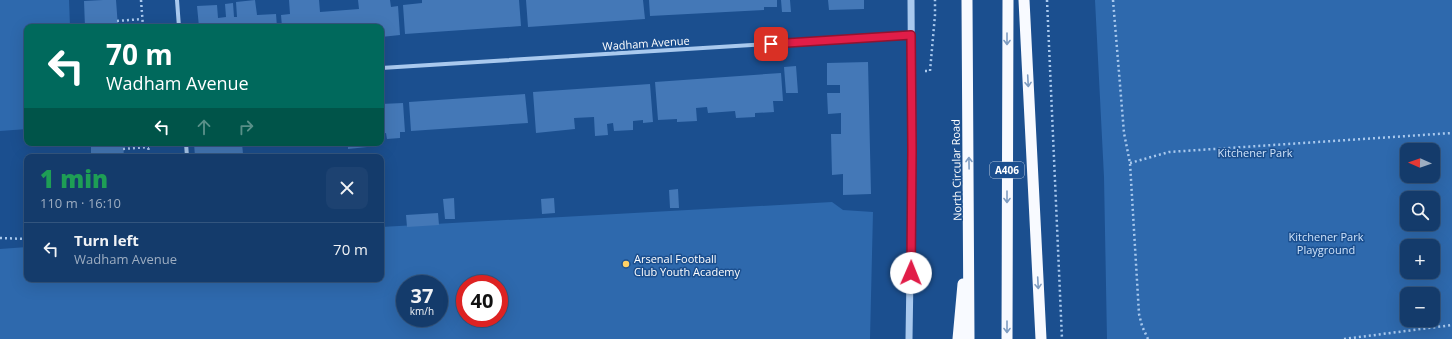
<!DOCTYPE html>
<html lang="en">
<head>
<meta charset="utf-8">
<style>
  :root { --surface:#143b6b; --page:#1d4271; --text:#f1f3f6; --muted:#9dadc1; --line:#33557e }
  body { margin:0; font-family:"Open Sans",sans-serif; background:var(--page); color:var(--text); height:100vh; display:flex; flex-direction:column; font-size:15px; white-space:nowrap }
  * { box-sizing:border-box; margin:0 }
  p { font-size:13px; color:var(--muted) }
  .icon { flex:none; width:22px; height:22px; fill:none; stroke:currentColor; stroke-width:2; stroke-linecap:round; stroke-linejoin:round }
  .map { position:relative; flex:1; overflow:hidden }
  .details { position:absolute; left:24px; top:154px; width:360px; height:128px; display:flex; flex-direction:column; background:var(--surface); border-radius:8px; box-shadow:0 4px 16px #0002,0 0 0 1px var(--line) }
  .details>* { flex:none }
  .top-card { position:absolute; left:24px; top:24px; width:360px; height:122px; border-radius:8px; box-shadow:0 4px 16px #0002,0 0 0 1px var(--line); background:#00695c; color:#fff; overflow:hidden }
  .needle { width:26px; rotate:272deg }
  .buttons { position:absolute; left:1400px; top:143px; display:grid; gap:8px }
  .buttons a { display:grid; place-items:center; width:40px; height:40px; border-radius:8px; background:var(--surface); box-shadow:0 4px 16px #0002,0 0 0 1px var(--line); font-size:20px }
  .speed { position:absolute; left:396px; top:275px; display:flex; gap:8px; font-size:20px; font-weight:700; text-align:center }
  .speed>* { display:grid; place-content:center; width:52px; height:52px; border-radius:50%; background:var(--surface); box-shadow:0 4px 16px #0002,0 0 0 1px var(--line); line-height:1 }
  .speed small { font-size:10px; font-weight:400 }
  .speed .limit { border:6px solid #d22; background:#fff; color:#111 }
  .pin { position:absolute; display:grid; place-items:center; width:34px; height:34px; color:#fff; margin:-17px; border-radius:8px; box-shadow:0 2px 6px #0006 }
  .me { position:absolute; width:44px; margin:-22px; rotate:1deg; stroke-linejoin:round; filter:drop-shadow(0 0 3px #0008) }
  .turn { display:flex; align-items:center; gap:14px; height:84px; padding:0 16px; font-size:18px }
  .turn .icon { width:52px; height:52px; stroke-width:2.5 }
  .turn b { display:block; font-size:28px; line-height:34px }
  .lanes { display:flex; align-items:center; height:38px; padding:0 16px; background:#0003; justify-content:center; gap:20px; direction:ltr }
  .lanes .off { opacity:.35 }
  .round { display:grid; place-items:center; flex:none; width:42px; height:42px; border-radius:8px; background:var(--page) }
  .overview { display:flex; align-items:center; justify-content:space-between; height:68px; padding:0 16px }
  h1 { font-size:24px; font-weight:800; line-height:30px; color:#1e9e55 }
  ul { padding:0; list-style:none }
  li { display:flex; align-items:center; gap:12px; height:52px; padding:0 16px; border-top:1px solid var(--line) }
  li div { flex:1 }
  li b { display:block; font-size:15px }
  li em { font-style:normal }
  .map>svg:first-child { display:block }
  .green { fill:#2e69ad; fill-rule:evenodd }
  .building { fill:#4478b7 }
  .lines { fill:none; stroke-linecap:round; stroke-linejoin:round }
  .path { stroke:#a9c9ee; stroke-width:2.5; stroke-dasharray:2 3; stroke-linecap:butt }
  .minor { stroke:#a9c9ee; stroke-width:4 }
  .tertiary { stroke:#a9c9ee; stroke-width:7 }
  .trunk { stroke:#f8faff; stroke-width:11 }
  .oneway { stroke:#7e9cc1 }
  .route-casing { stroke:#92132f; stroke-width:10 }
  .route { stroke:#e11d48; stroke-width:7 }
  .poi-dot { fill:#ffd166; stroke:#1b4f8f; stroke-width:1.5 }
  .labels { text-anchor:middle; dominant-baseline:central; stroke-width:3; stroke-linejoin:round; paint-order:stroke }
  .shield { fill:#1b4f8f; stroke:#bbcadd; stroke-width:1 }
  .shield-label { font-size:10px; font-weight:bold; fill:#fff }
  .street-label { font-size:11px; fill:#fff; stroke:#1b4f8f }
  .park-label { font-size:11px; fill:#cfe3fa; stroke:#1b4f8f }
  .poi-label { font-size:11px; fill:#fff; stroke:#1b4f8f; text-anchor:start }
</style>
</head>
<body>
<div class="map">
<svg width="1452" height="339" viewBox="0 0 1452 339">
  <rect width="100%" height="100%" fill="#1b4f8f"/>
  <path class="green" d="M0,0H69L70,27H27V129L0,131Z
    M1095,0H1452V339H1107L1104,177ZM1407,150H1433V176H1407ZM1407,198H1433V224H1407ZM1407,246H1433V272H1407ZM1407,294H1433V320H1407Z
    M832,202L843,210L873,212L870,339H0V249L27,247V279H381V227ZM405,284H439V318H405ZM465,284H499V318H465Z"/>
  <path class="building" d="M103,0H116L118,27H85L84,1Z
    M255,0L257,15L276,14L277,27H199L197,6L217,5L218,18L226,17L225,4L233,3L234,17H237L236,2Z
    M289,0H319L320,12L359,9L358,0H390L391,7L398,6L400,35L381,37V27H282L281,15L290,14Z
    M422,0H519L521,26L405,34L403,5L422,3Z
    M526,0H643L645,19L528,27Z
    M649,0H777V7H764V10L650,16Z
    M781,0H790L791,12H782Z
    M828,0H864V9L829,10Z
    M868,62L871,194L843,195V174L832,175L831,134H841V113L828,114L827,93H840V85H827V63Z
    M796,66L798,93H786L784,67Z
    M781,73L783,101H773L774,112L755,113V117L736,118L735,111L708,113L707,107L696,108L697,121L677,122V119L658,120L655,82Z
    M650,84L653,122L643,123V120L633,121V130L614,131L613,123L607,124L608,135L595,136L594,117L574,118L575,129L536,133L533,92Z
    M525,94L528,123L411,131L409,102Z
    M403,103L405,132H400V138L387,139L386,133L381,134V104Z
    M91,143H123L124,157H91Z
    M194,143H242L243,154L195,157Z
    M298,143H328V146L309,147V145L298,146Z
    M348,143H367V147L348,149Z
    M678,189L679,208H670L669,190Z
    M454,198L455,219H445L443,199Z
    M554,198L555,213L542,214L541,199Z
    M438,213L439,225L407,227L406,215Z"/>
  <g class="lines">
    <path class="path" d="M141,0L143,27
      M1047,0L1062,339
      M1113,0L1124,133L1130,163L1139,314L1142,326L1148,339
      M117,21L142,19
      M925,71H930L935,15V0
      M148,143L149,157
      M123,149L149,147
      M1130,163L1169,152L1452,133
      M0,238L27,239
      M1344,339L1452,325"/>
    <path class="minor" d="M177,0L179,27
      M381,68L911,35
      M186,143L187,157"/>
    <path class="tertiary" d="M909,339L912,150L911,0"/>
    <path class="trunk" d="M967,0L969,339
      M1024,0L1041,339
      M958,339L963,284
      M1007,339L1008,0"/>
  </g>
  <defs><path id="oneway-shaft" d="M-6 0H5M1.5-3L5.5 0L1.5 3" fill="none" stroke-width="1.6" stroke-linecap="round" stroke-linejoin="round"/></defs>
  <g class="oneway">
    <use href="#oneway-shaft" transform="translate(1007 39) rotate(90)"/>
    <use href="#oneway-shaft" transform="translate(1028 81) rotate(87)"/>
    <use href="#oneway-shaft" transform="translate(969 163) rotate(-91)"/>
    <use href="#oneway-shaft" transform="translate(1007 197) rotate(90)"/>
    <use href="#oneway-shaft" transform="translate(1038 283) rotate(87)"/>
    <use href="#oneway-shaft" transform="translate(1007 327) rotate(90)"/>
  </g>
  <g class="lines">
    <g class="route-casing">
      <path id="route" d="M771,44L911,35L912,150L911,273"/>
    </g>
    <use href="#route" class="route"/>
  </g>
  <circle class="poi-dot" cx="626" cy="264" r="4"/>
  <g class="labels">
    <rect class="shield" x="990" y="162" width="34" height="16" rx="3"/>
    <g class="shield-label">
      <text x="1007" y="170">A406</text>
    </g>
    <g class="street-label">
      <text transform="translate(646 43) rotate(-4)">Wadham Avenue</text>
      <text transform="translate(956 170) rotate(-91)">North Circular Road</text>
    </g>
    <g class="park-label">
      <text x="1255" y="152">Kitchener Park</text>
      <text x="1326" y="236">Kitchener Park<tspan x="1326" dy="13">Playground</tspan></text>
    </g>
    <g class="poi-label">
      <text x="634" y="258">Arsenal Football<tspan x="634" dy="13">Club Youth Academy</tspan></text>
    </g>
  </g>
</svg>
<div class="buttons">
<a><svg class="needle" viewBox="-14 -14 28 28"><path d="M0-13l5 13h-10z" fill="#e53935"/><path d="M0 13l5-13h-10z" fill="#9dadc1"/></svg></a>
<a><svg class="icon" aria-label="search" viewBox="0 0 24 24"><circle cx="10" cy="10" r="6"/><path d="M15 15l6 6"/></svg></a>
<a>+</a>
<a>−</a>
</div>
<div class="speed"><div>37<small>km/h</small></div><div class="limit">40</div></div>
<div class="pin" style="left:771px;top:44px;background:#d93025"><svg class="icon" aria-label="arrive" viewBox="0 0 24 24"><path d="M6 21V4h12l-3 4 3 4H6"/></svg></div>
<svg class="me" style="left:911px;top:273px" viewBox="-20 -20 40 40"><circle r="19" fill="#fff"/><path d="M0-13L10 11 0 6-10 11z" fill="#e11d48"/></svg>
<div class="top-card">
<div class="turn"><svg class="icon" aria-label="left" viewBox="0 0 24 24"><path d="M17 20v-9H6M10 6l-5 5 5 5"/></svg><div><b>70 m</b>Wadham Avenue</div></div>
<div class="lanes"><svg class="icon" aria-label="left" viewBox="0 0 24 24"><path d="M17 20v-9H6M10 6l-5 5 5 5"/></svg><svg class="icon off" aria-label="ahead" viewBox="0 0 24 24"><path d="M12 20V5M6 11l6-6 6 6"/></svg><svg class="icon off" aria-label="right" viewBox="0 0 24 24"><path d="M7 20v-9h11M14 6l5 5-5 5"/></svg></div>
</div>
<section class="details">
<div class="overview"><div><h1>1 min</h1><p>110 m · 16:10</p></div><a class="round"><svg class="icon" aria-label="close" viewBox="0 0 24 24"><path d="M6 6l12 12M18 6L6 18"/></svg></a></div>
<ul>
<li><svg class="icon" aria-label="left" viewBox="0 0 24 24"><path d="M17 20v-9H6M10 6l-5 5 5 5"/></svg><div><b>Turn left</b><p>Wadham Avenue</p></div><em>70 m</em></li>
</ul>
</section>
</div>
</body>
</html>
